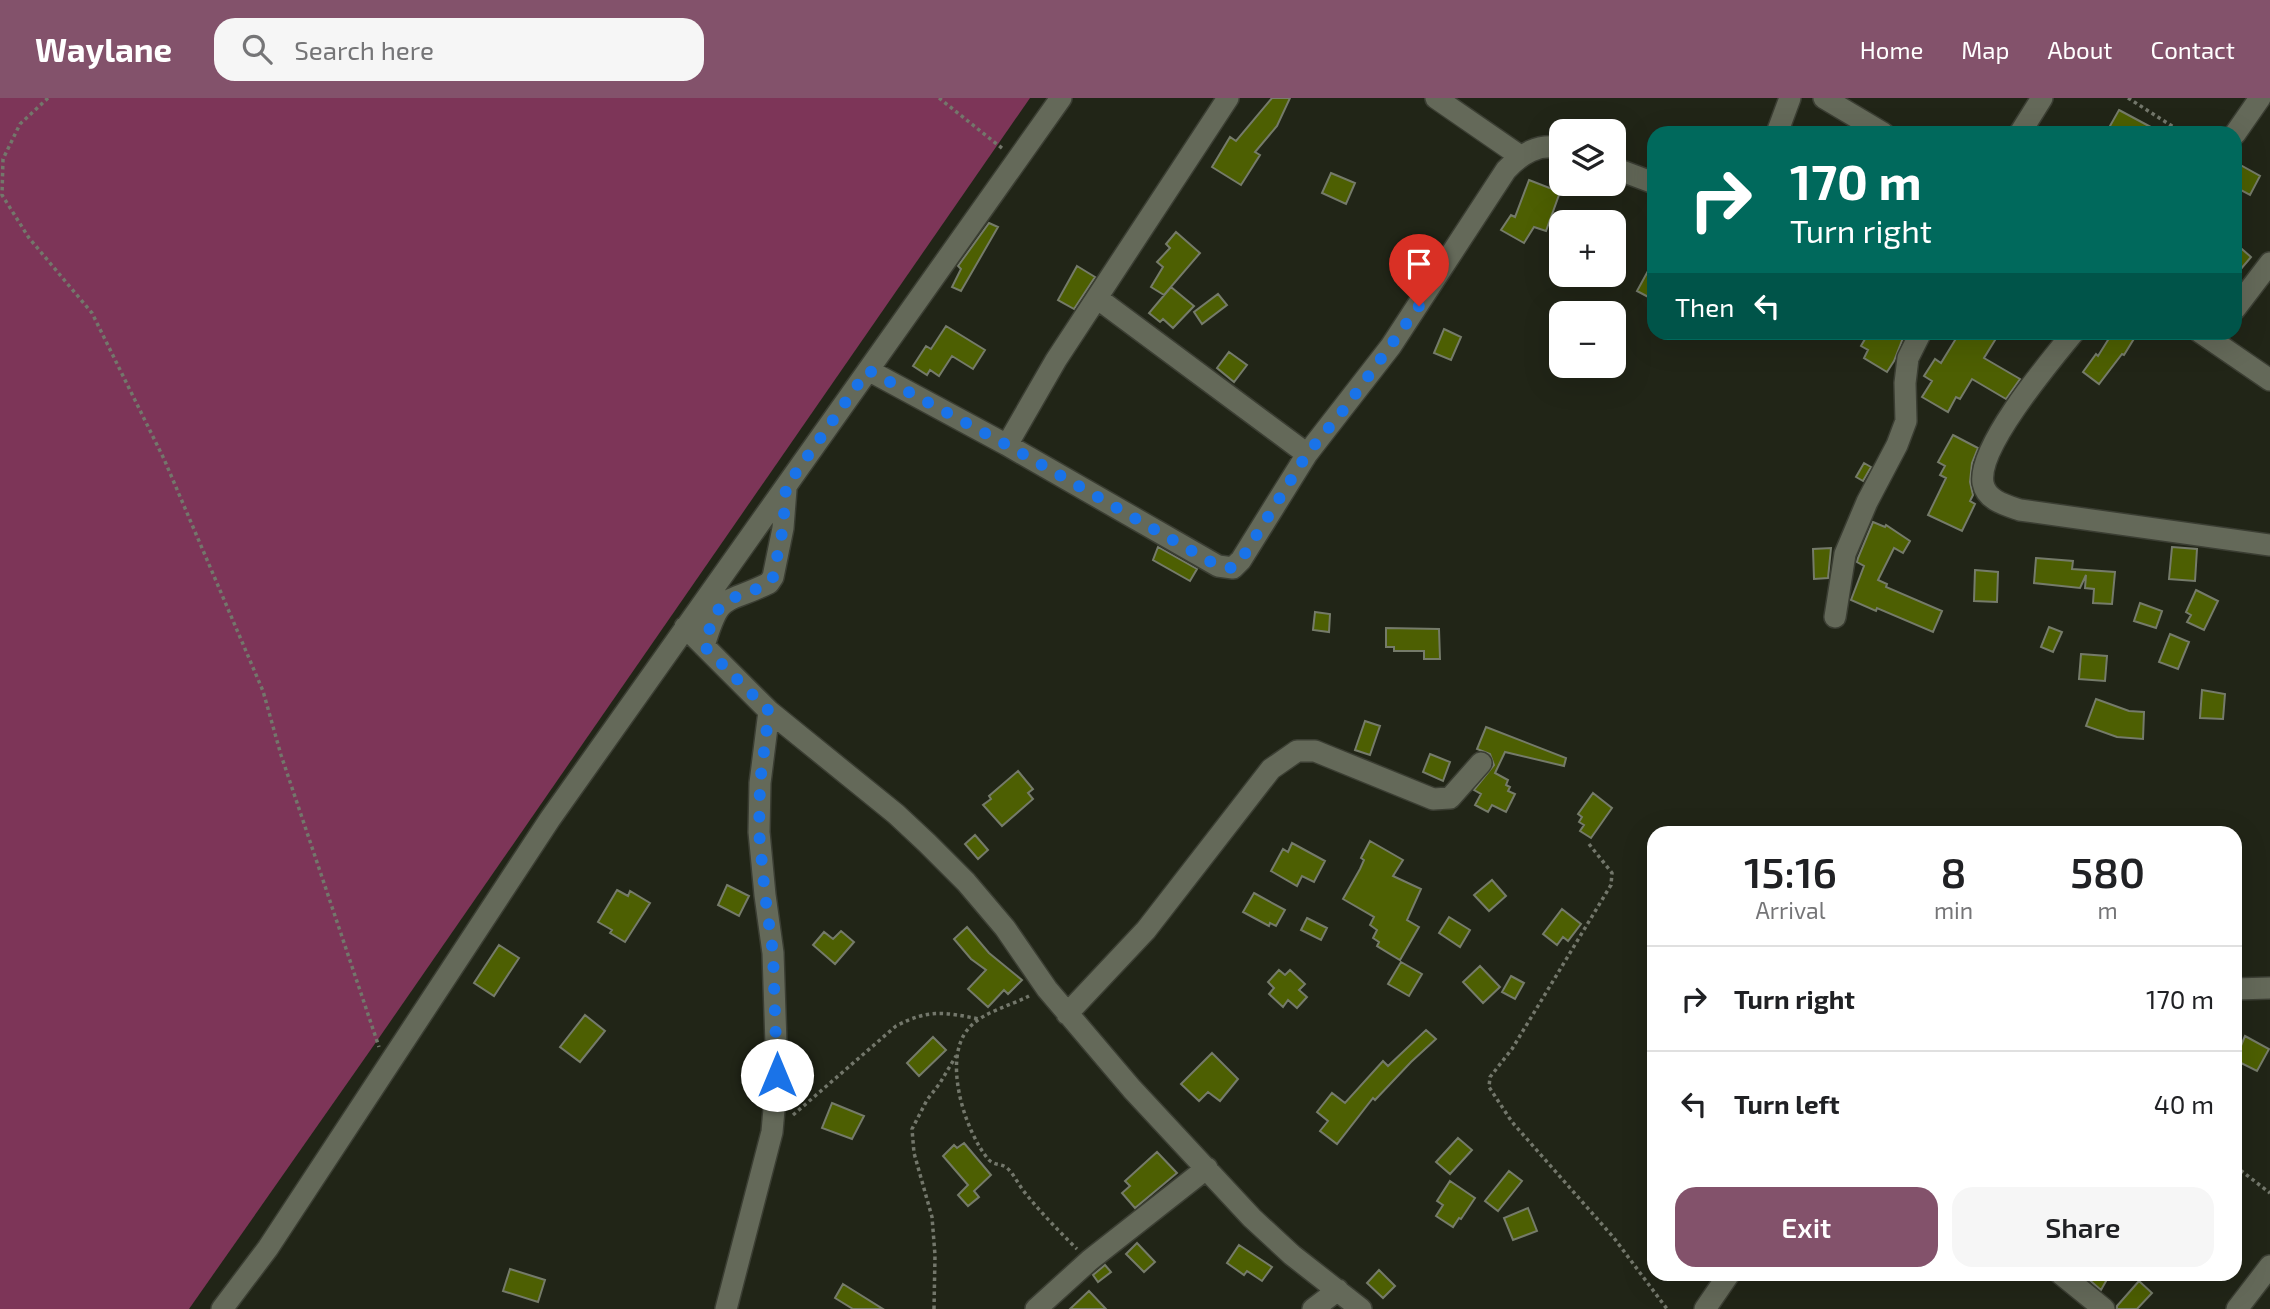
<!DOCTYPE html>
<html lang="en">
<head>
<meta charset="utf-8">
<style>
  :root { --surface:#fff; --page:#f6f6f6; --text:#202124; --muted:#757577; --line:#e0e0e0; --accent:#83526b }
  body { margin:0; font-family:"Exo 2",sans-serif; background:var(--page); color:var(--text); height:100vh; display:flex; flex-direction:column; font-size:26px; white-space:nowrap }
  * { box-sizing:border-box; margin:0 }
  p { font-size:23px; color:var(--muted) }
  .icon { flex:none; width:38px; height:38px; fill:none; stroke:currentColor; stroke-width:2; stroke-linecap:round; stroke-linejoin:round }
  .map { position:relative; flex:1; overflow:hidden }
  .side { position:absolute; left:1647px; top:728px; width:595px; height:455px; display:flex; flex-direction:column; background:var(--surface); border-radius:21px; box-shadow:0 7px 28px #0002 }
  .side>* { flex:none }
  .guide { position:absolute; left:1647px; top:28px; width:595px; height:214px; border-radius:21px; box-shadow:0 7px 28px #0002; background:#00695c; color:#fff; overflow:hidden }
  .buttons { position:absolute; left:1549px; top:21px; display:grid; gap:14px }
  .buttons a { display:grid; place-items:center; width:77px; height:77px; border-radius:14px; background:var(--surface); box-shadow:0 7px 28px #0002; font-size:35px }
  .pin { position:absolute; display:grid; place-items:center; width:60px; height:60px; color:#fff; margin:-72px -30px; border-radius:50% 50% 50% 0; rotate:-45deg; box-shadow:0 0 7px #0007 }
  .pin .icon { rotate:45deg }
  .me { position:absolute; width:77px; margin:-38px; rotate:0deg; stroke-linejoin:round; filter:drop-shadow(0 0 5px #0008) }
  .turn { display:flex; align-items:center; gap:24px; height:147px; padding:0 28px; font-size:32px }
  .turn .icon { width:91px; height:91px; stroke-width:2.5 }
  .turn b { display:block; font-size:49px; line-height:60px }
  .then { display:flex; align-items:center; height:66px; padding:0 28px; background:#0003; gap:14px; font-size:26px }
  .eta { display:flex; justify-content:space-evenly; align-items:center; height:119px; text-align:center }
  .eta b { font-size:42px; font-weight:600; line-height:49px }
  .primary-button { display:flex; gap:14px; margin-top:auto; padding:14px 28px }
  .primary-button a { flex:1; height:80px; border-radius:21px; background:var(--accent); color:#fff; font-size:28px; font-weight:600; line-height:80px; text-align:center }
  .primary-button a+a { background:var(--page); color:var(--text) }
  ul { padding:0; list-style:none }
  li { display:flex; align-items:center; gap:21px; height:105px; padding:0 28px; border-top:2px solid var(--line) }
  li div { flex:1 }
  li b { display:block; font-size:26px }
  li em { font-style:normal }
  header { display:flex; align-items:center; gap:42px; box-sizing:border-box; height:98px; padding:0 35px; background:var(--accent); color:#fff }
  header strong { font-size:33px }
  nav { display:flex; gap:38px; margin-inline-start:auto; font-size:24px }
  .search { width:490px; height:63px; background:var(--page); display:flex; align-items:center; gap:18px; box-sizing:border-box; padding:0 24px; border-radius:21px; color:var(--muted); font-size:26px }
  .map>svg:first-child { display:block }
  .forest { fill:#7d3558 }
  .building { fill:#4d5f02; stroke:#757b6a; stroke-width:2 }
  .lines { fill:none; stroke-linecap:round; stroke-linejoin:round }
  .minor-casing { stroke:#3b3e33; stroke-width:24 }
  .path { stroke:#73776b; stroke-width:3.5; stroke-dasharray:3.5 3.5; stroke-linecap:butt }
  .minor { stroke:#646959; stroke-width:21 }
  .route { stroke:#1a73e8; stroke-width:12; stroke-dasharray:0 21.6 }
</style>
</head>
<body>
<header>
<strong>Waylane</strong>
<div class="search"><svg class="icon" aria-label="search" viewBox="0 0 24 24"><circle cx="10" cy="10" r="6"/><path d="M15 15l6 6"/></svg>Search here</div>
<nav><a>Home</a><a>Map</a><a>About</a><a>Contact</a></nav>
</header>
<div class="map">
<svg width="2270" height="1211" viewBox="0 0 2270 1211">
  <rect width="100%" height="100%" fill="#212517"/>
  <path class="forest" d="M0,0H1030L381,937L189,1211H0Z"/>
  <path class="building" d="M1272,0H1290L1277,28L1255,54L1260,57L1241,87L1212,69L1230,39L1236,43Z
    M2119,12L2162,35H2106Z
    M2235,64L2260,78L2250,97L2235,89Z
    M1331,75L1355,85L1346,106L1322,95Z
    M1529,82L1560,94L1546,133L1534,129L1524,145L1501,132L1511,117L1515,119Z
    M989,125L998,129L961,193L952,189L961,171L958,168Z
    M1176,134L1200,155L1164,197L1151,189L1163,169L1157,164L1170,150L1166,146Z
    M2235,145L2251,159L2235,178Z
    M1654,162V202L1637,193Z
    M1077,168L1095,179L1074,211L1058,202Z
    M1171,189L1194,208L1173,230L1163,221L1160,224L1149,215Z
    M1218,196L1227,207L1202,226L1194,214Z
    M946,228L985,252L973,271L952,258L939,278L930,272L927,277L913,268L926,248L931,251Z
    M1444,231L1461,239L1451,262L1434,255Z
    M1869,234H1893L1903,240L1894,263L1887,274L1864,260L1868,252L1861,248Z
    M1960,234H2000L1984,260L2020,281L2006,301L1972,281L1960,301L1956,299L1948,314L1922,299L1932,283L1924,278L1935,261L1941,265Z
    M2113,234H2127L2135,239L2124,257L2122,256L2099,286L2083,274L2096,256L2098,258Z
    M1229,254L1247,267L1234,284L1217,270Z
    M1953,337L1978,350L1972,365L1970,384L1973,397L1970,403L1975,406L1962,433L1928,417L1946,380L1940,377L1945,368L1938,364Z
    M1864,365L1871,369L1863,383L1856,379Z
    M1873,424L1885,429L1886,427L1910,443L1903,455L1894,450L1878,482L1887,486L1886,489L1942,513L1933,534L1877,510L1876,513L1851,502L1864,468L1857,464L1858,460Z
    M1158,449L1197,471L1190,483L1153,462Z
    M2172,449L2197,451L2195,483L2169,481Z
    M1831,450L1828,480L1814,481L1813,451Z
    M2036,460L2073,463L2072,471L2115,474L2112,506L2093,505L2094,491L2085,490L2086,477L2080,490L2034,485Z
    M1975,472L1998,474L1997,504L1974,503Z
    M2196,492L2218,503L2204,532L2187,524L2191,517L2186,514Z
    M2140,505L2162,513L2156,530L2134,523Z
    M1315,514L1330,516L1329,534L1313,532Z
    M2049,529L2062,534L2053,554L2041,549Z
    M1386,530L1439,531L1440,561H1424V553H1394V549H1386Z
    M2170,536L2189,544L2178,571L2159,564Z
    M2081,556L2107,558L2105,583L2079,581Z
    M2202,592L2225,596L2223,621L2200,620Z
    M2096,601L2129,613L2144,614L2143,641L2117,639L2086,628Z
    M1365,623L1380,628L1370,657L1355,652Z
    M1486,629L1566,660L1564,668L1505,654L1495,675L1508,682L1506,687L1510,689L1508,693L1515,696L1506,714L1492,707L1488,714L1475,707L1481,696L1474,692L1494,667L1490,656L1477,651Z
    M1430,656L1450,664L1443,683L1423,674Z
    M1018,673L1033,691L1028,695L1033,701L1002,728L983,707L991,701L989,698Z
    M1593,695L1612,710L1591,740L1580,733L1584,727L1579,724L1582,719L1578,716Z
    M975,737L988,752L978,761L965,746Z
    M1370,743L1403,762L1393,778L1421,791L1407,822L1419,829L1400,862L1377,848L1379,844L1373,840L1377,832L1370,827L1374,819L1343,801L1360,771L1364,762L1361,760Z
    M1292,745L1325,763L1314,784L1302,778L1297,788L1271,773L1283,751L1288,754Z
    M1492,782L1506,798L1489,813L1474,797Z
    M727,787L749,798L739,818L718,807Z
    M617,792L628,798L630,793L650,805L625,844L610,835L612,832L598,824Z
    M1254,795L1285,812L1276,828L1270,825L1269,828L1243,814Z
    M1562,811L1581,826L1568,843L1563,839L1557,847L1543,836Z
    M1449,819L1470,832L1460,849L1439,835Z
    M1307,820L1327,830L1321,842L1301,832Z
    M967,829L989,855L1022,882L1008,896L1004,892L988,909L968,891L986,872L971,861L954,841Z
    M841,833L854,844L835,866L813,847L824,834L833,841Z
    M499,847L519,860L494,898L474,885Z
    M1401,864L1422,876L1409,898L1388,886Z
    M1480,868L1500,889L1483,905L1463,884Z
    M1279,872L1285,877L1290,872L1305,886L1299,892L1307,899L1297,910L1288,902L1283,909L1269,896L1274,890L1268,884Z
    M1511,878L1524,885L1515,901L1502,894Z
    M585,917L605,933L580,964L560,949Z
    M1426,932L1436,941L1411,964L1375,1002L1373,1000L1337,1046L1320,1033L1328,1023L1317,1014L1332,995L1345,1005L1383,963L1388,968Z
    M2245,938L2269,951L2257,973L2235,962Z
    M933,939L946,952L919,978L907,965Z
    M1212,955L1238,981L1220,1003L1208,994L1199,1003L1181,986Z
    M832,1005L864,1018L852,1041L822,1030Z
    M1458,1040L1472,1052L1450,1076L1436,1064Z
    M964,1045L991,1077L974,1093L979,1099L968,1108L958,1097L968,1087L943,1058L954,1047L957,1050Z
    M1157,1054L1177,1075L1135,1110L1122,1095L1130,1088L1125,1083Z
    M1509,1073L1522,1083L1498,1113L1485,1103Z
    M1450,1083L1475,1100L1461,1121L1459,1120L1453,1129L1436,1118L1443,1107L1437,1103Z
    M1528,1110L1537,1133L1513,1142L1504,1120Z
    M1137,1145L1155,1164L1144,1174L1126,1156Z
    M1239,1147L1272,1169L1262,1183L1247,1173L1244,1177L1227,1165Z
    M1105,1167L1111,1174L1098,1184L1093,1177Z
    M510,1171L545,1182L538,1204L503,1193Z
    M1379,1172L1395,1188L1383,1200L1367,1185Z
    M2088,1176H2110L2101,1192L2086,1179Z
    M2139,1183L2152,1195L2137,1211H2117V1208Z
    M843,1186L883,1211H853L835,1200Z
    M1089,1193L1106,1211H1070Z"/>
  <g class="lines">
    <g class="minor-casing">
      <path id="minor" d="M1436,0L1520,58
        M1824,0L1883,35
        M1777,35L1790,0
        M2020,35L2042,0
        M2235,36L2260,0
        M1614,70L1654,85
        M1097,200L1307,356
        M2235,211L2270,165
        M2074,234C2051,262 1977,349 1983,385C1986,402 2005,407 2020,412L2270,447
        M2200,234L2270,282
        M868,272L1007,347L1218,468L1233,470L1241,462L1307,356L1391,248L1506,72C1521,56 1538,45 1561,50
        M1007,347L1056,262L1228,0
        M1835,519L1845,456L1867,404L1897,347L1906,323L1905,285L1908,260L1921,234
        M685,529L769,613L896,716L927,745L966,784L1005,830L1047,891L1132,991L1252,1120L1292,1157L1361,1211
        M704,548C721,492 723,508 769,485L773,479L783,430L786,391
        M2235,891L2270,890
        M1067,916L1146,832L1271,671L1297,653H1315L1433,701L1450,700L1481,665
        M2061,1176L2104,1211
        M222,1211L268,1150L550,721L1061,0
        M726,1211L772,1034L777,977L773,855L765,797L759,734L760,685L769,613
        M1036,1211L1090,1162L1207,1070
        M1313,1211L1338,1192
        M1705,1211L1729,1176
        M2237,1211L2270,1168"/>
    </g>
    <path class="path" d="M48,0L20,26L3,61L2,97L29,140L92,215L164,361L263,593L281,657L379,949
      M939,0L1003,51
      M2128,0L2183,35
      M1589,746L1612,775L1611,787L1512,951L1490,979L1489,989L1512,1024L1614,1140L1667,1211
      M1029,898C1010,908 982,914 968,931C942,962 965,1033 988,1061C994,1068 1001,1065 1007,1070C1014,1076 1019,1088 1026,1096C1042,1116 1059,1133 1077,1151
      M793,1017L896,928C928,911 944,914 979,921
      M2235,1068L2270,1095
      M934,1211L935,1157L932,1119L914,1055L912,1031L927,1002L940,985L956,958"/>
    <use href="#minor" class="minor"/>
  </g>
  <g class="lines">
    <path class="route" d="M777,977L773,855L765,797L759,734L760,685L769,613L704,548C721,492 723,508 769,485L773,479L783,430L786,389L868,272L1007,347L1218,468L1233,470L1241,462L1307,356L1346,309L1419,208"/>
  </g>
</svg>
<div class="buttons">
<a><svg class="icon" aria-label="layers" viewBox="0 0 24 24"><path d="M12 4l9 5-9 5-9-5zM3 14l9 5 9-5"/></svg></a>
<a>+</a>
<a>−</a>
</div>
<div class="pin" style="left:1419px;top:208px;background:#d93025"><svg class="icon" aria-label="arrive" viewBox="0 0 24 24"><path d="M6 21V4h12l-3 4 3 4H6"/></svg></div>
<svg class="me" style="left:777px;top:977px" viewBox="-20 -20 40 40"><circle r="19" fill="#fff"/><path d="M0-13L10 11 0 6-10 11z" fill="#1a73e8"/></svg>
<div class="guide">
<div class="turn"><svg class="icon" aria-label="right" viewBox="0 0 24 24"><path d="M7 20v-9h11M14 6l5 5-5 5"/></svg><div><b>170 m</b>Turn right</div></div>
<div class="then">Then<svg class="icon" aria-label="left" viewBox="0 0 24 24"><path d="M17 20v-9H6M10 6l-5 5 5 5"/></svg></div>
</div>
<section class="side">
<div class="eta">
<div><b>15:16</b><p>Arrival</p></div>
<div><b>8</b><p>min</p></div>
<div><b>580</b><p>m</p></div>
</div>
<ul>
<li><svg class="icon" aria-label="right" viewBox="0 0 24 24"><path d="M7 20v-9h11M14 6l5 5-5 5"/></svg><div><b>Turn right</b></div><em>170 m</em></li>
<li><svg class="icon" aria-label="left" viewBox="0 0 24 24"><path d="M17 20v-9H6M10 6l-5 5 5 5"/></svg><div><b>Turn left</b></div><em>40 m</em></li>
</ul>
<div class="primary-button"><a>Exit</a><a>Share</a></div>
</section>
</div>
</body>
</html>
